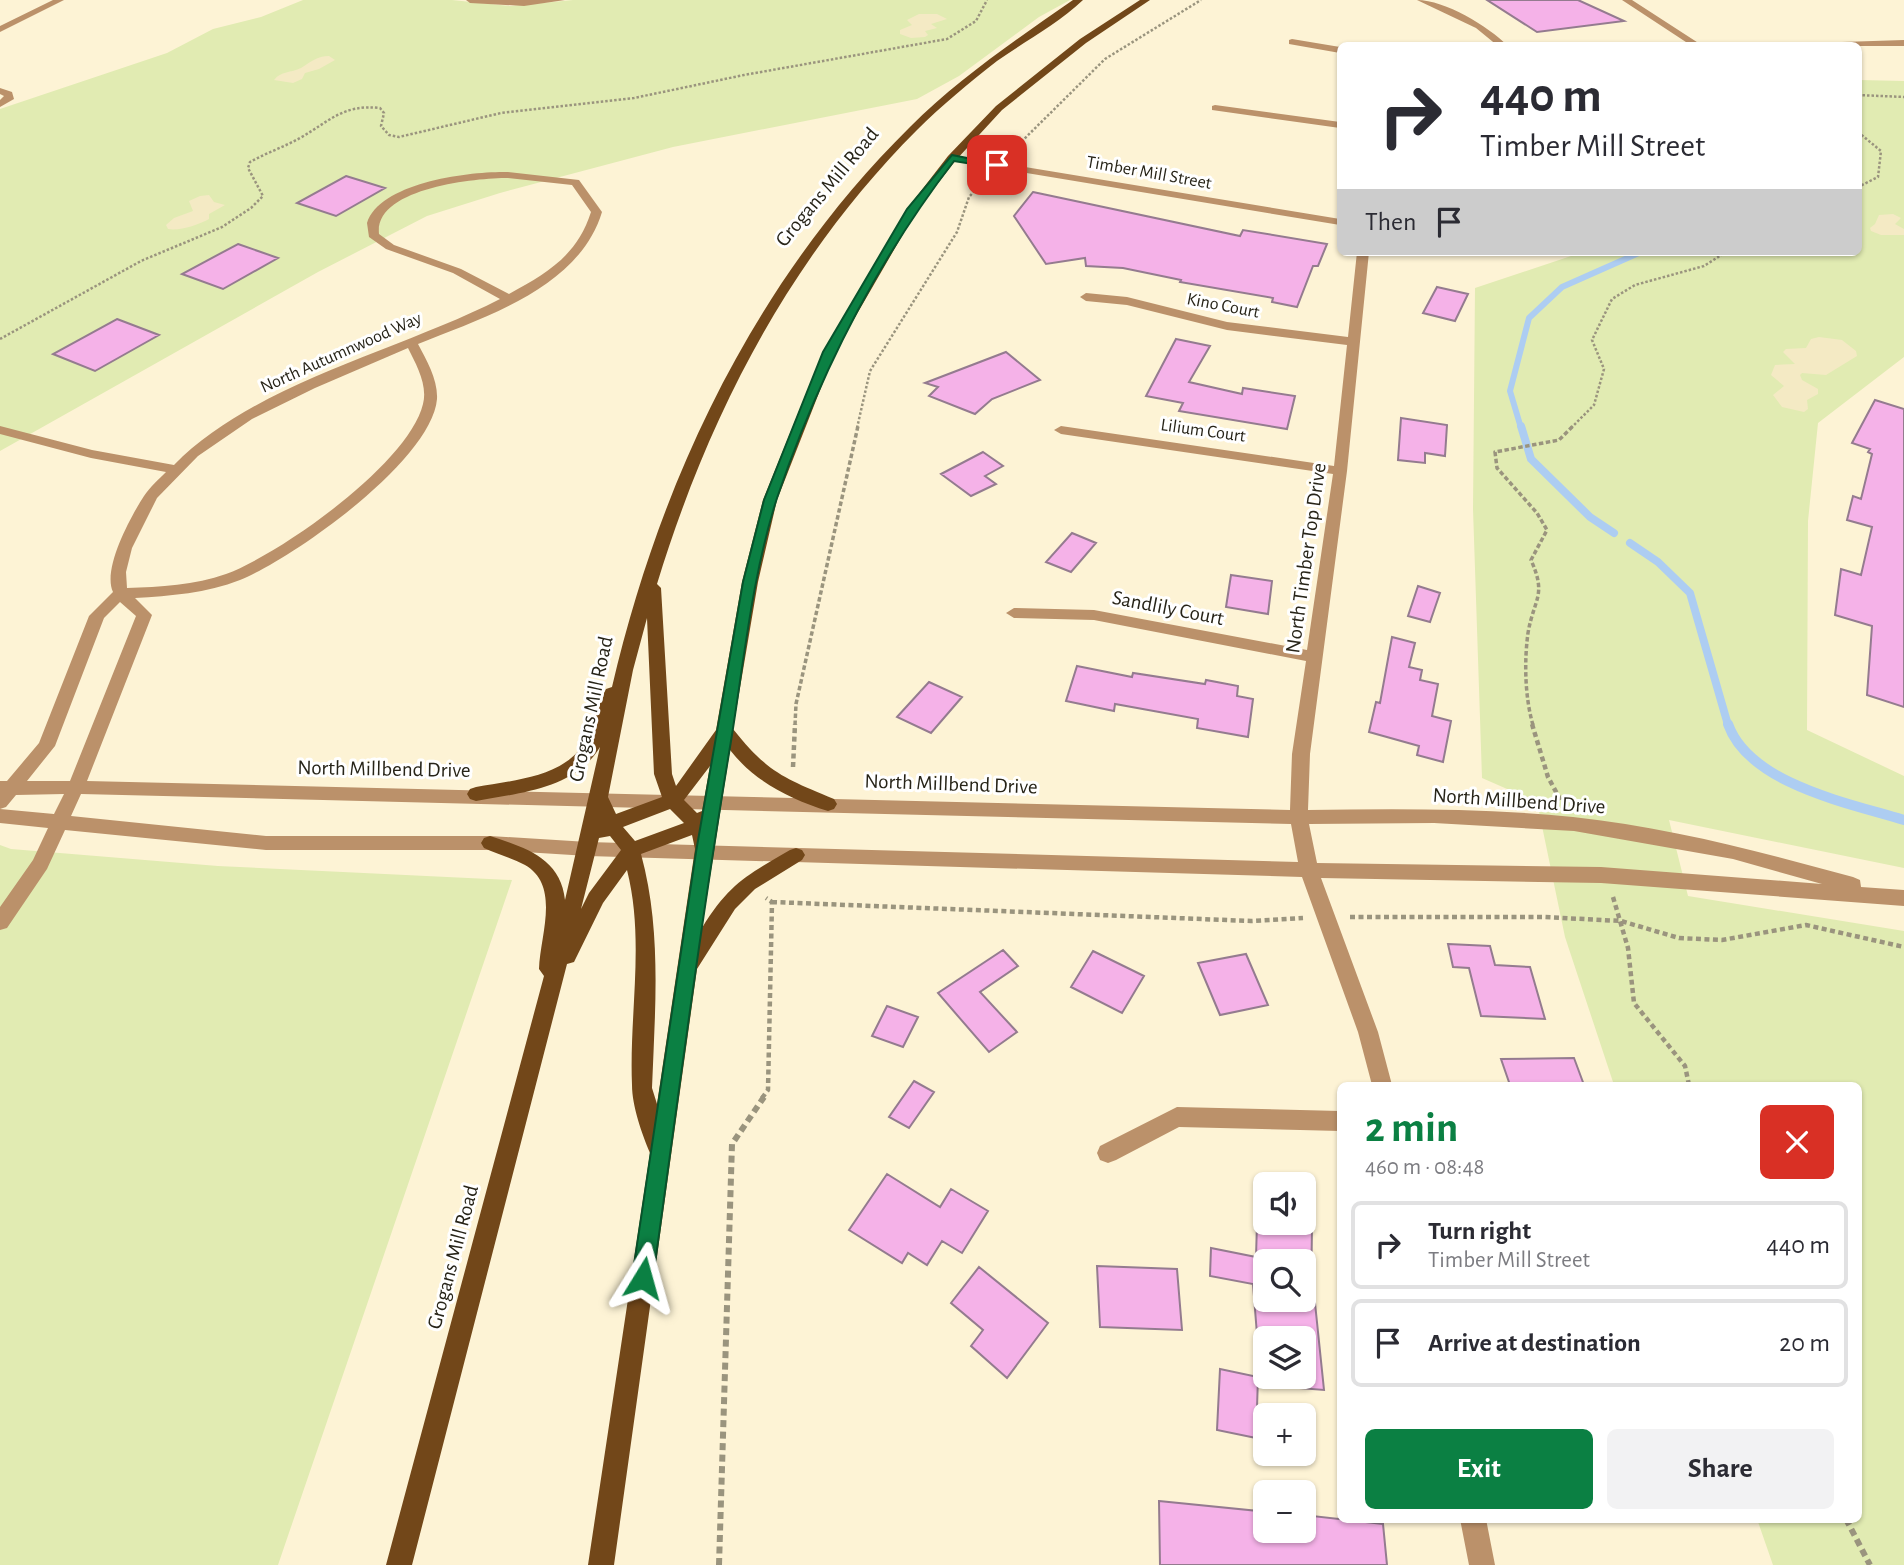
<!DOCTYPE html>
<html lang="en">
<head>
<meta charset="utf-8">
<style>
  :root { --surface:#fff; --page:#f2f2f3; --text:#2b2b33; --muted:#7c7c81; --line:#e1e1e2; --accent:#0b8043 }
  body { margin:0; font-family:"Alegreya Sans",sans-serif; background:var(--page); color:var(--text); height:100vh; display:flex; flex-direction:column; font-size:26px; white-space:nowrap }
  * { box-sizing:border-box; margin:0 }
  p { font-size:23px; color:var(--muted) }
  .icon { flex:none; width:38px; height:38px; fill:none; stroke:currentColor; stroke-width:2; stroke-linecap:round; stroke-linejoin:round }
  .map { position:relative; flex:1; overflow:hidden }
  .drawer { position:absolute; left:1337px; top:1082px; width:525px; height:441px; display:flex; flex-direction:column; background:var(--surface); border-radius:10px; box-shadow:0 2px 5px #0004 }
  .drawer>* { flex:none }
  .banner { position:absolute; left:1337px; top:42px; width:525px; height:214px; border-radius:10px; box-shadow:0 2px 5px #0004; background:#fff; color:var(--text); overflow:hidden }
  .tools { position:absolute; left:1253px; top:1172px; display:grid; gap:14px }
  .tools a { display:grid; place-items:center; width:63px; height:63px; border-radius:10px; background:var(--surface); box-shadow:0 2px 5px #0004; font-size:35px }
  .pin { position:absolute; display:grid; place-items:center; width:60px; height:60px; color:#fff; margin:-30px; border-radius:14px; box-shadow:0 4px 10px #0006 }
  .me { position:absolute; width:77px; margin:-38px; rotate:8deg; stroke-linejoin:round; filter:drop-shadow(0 0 5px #0008) }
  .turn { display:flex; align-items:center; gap:24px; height:147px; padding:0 28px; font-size:32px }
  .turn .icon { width:91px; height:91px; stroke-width:2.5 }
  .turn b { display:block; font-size:49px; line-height:60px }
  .then { display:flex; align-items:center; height:66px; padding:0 28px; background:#0003; gap:14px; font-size:26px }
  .round { display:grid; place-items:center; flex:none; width:74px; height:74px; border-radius:10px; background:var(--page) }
  .summary { display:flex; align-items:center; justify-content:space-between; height:119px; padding:0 28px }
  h1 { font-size:42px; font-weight:600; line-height:52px; color:var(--accent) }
  .cta { display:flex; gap:14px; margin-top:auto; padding:14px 28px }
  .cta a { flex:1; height:80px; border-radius:10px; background:var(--accent); color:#fff; font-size:28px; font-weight:600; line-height:80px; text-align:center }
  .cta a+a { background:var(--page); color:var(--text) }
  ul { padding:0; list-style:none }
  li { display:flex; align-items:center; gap:21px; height:88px; margin:0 14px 10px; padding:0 14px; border:4px solid var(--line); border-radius:10px }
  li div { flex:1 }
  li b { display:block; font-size:26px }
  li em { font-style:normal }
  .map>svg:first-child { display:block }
  .green { fill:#e1ebb2 }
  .sand { fill:#f4eac4 }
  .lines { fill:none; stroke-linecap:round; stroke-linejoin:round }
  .stream-far2 { stroke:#adcdf2; stroke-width:6 }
  .stream-far1 { stroke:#adcdf2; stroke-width:8 }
  .stream { stroke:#adcdf2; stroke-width:10 }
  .building { fill:#f5b2e8; stroke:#947b8f; stroke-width:2; fill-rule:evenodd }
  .path-far3 { stroke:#9a947e; stroke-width:2.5; stroke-dasharray:2.5 2; stroke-linecap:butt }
  .path-far2 { stroke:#9a947e; stroke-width:3.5; stroke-dasharray:4.5 2.5; stroke-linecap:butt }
  .path-far1 { stroke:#9a947e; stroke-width:4.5; stroke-dasharray:5 3.5; stroke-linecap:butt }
  .path { stroke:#9a947e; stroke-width:6; stroke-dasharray:7 4.5; stroke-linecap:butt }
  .minor { fill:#bb916a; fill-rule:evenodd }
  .major { fill:#724719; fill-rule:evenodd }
  .route { fill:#0b8043; stroke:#07532c; stroke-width:2 }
  .labels { text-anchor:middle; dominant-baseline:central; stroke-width:6; stroke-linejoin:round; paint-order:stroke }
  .far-street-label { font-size:18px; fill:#272418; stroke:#fff }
  .street-label { font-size:21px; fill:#272418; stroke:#fff }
</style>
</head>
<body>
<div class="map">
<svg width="1904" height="1565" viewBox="0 0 1904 1565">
  <rect width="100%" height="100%" fill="#fdf3d5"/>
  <path class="green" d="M303,0H452L511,6L573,0H1070L1039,17L959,76L917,99L673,147L500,193L427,216L318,272L0,451V109L167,53L213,29L261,17Z
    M1859,80L1904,81V357L1818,423L1808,521L1807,730L1904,776V868L1669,820L1688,896L1904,931V1565H1773L1757,1519H1858V1085H1614L1565,937L1537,802L1482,778L1473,509L1475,288L1583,252H1858Z
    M0,845L11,849L218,866L512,880L278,1565H0Z"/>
  <path class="sand" d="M919,14H937L947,19L931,24L937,28L925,31L928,35L925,37L911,38L900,34V30L912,25L907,20Z
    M329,56L335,60L319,69L305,73L302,79L293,83L274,80C281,71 291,73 301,68C311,62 317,56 329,56Z
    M209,195L214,202L225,205L209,214V219C198,225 180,231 168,229L166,225L174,218L193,211L189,201L200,196Z
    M1893,214L1901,218L1895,224L1904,229V235H1881L1871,231L1870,228L1875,224L1879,215Z
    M1819,337L1842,340L1856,351L1857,356L1826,375L1802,373L1800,375L1802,380L1818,389V394L1807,400L1808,409L1804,412L1782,407L1773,395L1784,386L1771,375L1775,365L1795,364L1783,352L1786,349L1806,348L1811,339Z"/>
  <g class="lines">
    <path class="stream-far2" d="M1521,428L1510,391L1529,318L1562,287L1641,252"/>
    <path class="stream-far1" d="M1521,426L1531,459L1590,517L1614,533
      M1630,543L1658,562L1690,593L1728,725"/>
    <path class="stream" d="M1728,724C1749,784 1849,803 1904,820"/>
  </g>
  <path class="building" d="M1487,0H1578L1624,21L1537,32Z
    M346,176L385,188L336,216L297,203Z
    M1033,192L1240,236L1243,230L1327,244L1318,266H1313L1297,307L1272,302L1273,298L1180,282L1181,280L1123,268L1086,266L1085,258L1046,264L1014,216Z
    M238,244L278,258L223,289L182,274Z
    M1437,287L1468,294L1455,321L1423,313Z
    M117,319L159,335L95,371L53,354Z
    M1176,339L1210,346L1189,382L1242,394L1243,388L1295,396L1287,429L1179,411L1183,403L1146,396Z
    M1006,352L1040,380L992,399L975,414L929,396L938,387L925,383Z
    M1875,400L1904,409V707L1867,695L1872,626L1835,615L1841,569L1861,575L1872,527L1847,520L1853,496L1861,499L1872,454L1868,452L1870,449L1852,443Z
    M1401,418L1447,425L1445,456L1425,453V463L1398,460Z
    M983,452L1003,466L985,476L996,484L971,496L941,474Z
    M1072,533L1096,543L1071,572L1046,562Z
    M1231,575L1272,581L1268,614L1226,607Z
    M1418,586L1440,593L1430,622L1408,616Z
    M1392,637L1415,643L1409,667L1422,670L1420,680L1438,684L1432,716L1451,721L1443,762L1417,755L1419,746L1369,732L1376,702L1380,703Z
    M1077,666L1132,677L1133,673L1205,684L1206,680L1238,686L1237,696L1253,699L1248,737L1197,728L1198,719L1115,704L1114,711L1066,701Z
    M929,682L962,697L931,733L897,717Z
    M1448,944L1490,946L1495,965L1530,967L1545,1019L1481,1016L1469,968L1453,967Z
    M1003,950L1018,966L980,992L1017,1032L989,1052L938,993Z
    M1093,951L1144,976L1122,1013L1071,987Z
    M1246,954L1268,1005L1220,1015L1198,963Z
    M887,1006L918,1017L903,1047L872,1036Z
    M1574,1058L1584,1085H1510L1501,1059Z
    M914,1081L934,1092L909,1128L889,1117Z
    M887,1174L940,1207L951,1189L988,1211L962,1253L942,1241L927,1265L908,1253L902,1263L849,1230Z
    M1257,1223L1312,1226L1311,1302L1315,1303L1324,1390L1261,1385L1253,1284L1210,1276L1211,1248L1256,1257ZM1265,1262H1304V1300H1265ZM1265,1339H1304V1377H1265Z
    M1097,1266L1177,1269L1182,1330L1100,1327Z
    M979,1267L1048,1323L1007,1378L971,1346L983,1330L951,1303Z
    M1220,1369L1258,1377L1256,1438L1217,1430Z
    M1159,1501L1258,1511L1259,1531H1304V1515L1383,1524L1387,1565H1160Z"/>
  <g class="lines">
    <path class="path-far3" d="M1858,95L1904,97
      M1858,132L1881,151L1878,177L1858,187
      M1012,151L1105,59L1201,0
      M0,339L141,261L222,227L251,208L263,196L248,168L250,162C266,153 284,147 300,138C330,121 343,104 380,108L384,113L381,126L389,135L399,137L501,113L634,98L744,75L947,39L976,21L987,0
      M857,428L870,371L957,232L969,197L984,180
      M1571,428L1594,405L1604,369L1592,340L1612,299L1635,285L1704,266L1726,252"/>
    <path class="path-far2" d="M795,725L796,704L858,426
      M1533,725C1525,698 1524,662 1528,633C1534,598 1547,596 1531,560L1547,530L1537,513L1497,468L1495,452L1559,440L1573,426"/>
    <path class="path-far1" d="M1532,724L1548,777L1562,803
      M793,767L795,724
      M1613,897L1628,948L1634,1003L1685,1066L1689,1085
      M772,902L1251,921L1303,918
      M1350,917H1544L1621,921L1679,938L1722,940L1806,925L1904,947
      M762,1098L768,1090L772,902L766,898"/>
    <path class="path" d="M1846,1519L1870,1565
      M719,1565L732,1144L764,1097"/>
    <path class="minor" d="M53,0H64L0,32V26Z
      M466,0H565L524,6L470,3Z
      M1417,0C1445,0 1488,26 1508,46H1498L1476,28Z
      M1622,0H1632L1703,46H1692Z
      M1292,39L1340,47V53L1289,44V40Z
      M1904,40V46H1807L1811,43Z
      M0,88L12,92L14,99L0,107V100L4,96L0,94Z
      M1215,105L1340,122V128L1212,110V106Z
      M952,155L1340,219V225L948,160L947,158Z
      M508,172L579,180L602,212C579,288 485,317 418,344C427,361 438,380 437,399C432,460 294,558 240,580C207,593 170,596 135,598L152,615L87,781L1290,810L1292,754L1306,661L1094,620L1014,618L1006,613L1014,608L1094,610L1307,650L1333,474L1061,434L1054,430L1061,426L1334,466L1347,345L1227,330L1127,305L1086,301L1080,297L1086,293L1127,297L1227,322L1348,337L1357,252H1369L1347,471L1310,754L1308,810C1396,809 1485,808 1573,817C1668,827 1761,852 1853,877L1860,880L1861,887L1904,890V906L1601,883L1321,878L1378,1032L1392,1085H1372L1358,1032L1302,877L588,856L490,850H266L65,830L47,869L7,928L0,930V907L33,860L48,828L0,823V809L54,814L64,794L16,795L6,807L0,809V781H7L39,743L89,616L113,592C102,569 131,516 144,496C150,487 159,479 166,472L91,458L0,434V426L92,450L174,465C254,383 399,351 500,299L453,273L386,249L369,237L367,223C380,182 471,171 508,172ZM508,178L572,185L591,212C577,256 547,273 509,294L461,269L394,245L379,234C374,188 475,178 508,178ZM408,348C416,364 428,385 423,404C409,463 282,553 226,574C195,585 160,587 127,588L126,572L132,548L157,498L198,456L252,419L315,388ZM120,602L136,616L70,781H27L55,746L104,618ZM81,794L1291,824L1298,862L588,842L490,836H266L71,816ZM1434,823L1574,831L1733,859L1822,884L1601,867L1317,863L1309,824Z
      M1177,1107L1340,1111V1131L1179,1127L1116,1160L1108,1163L1100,1160L1097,1153L1100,1146Z
      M1460,1519H1486L1495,1565H1469Z"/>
    <path class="major" d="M1073,0H1083C1058,24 1025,41 997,61C970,82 941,106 917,130C790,257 709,414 657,584L661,588L672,774L676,786L716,730L742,582L763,500L823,352L907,209L948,156L996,106L1080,39L1140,0H1150L1086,43L1002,110L956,160L917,210L835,352L777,500L758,582L733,729C768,773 784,778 834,799L837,804L834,809L828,811C790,799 755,782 730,750L702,928C730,883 746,876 790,850L796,848L802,850L805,855L802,860L755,889L735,909L697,969L614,1565H588L650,1153C642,1134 632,1106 632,1085C629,1013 645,941 627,870L603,903L574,962L567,964L412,1565H386L544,976L539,969C540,935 561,886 525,865C512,858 497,854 484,848L481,843L484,838L490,836C524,847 561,858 565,900L600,747C575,789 519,793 476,801L470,799L467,794L470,789L476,787C513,780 561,778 584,744C594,729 597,709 604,693L606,689L612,687C661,477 756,279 910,127C959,78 1017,39 1073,0ZM647,618L654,774L662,797L616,814L608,797L633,670ZM710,766L702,811L697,813L684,800ZM670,809L684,823L635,841L623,827ZM692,835L695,849L657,1104L652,1088C655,1009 662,931 641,854ZM610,836L621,850L589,893L581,909L599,838Z"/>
  </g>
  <path class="route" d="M952,155L1002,165L997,168L954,161C876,262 818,378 777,498C752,576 744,661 731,741C701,920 678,1099 653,1278L650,1285L643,1288L635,1285L632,1278L696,852L743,582L764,500L823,352L907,209Z"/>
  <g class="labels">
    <g class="far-street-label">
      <text transform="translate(1149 173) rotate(10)">Timber Mill Street</text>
      <text transform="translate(1223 306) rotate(11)">Kino Court</text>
      <text transform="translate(341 353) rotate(-24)">North Autumnwood Way</text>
      <text transform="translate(1203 431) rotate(8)">Lilium Court</text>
    </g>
    <g class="street-label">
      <text transform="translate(827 187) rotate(-50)">Grogans Mill Road</text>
      <text transform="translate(1306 558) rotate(-82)">North Timber Top Drive</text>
      <text transform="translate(1168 608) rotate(11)">Sandlily Court</text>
      <text transform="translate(591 709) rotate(-78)">Grogans Mill Road</text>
      <text transform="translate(384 769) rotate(1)">North Millbend Drive</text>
      <text transform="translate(951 784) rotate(2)">North Millbend Drive</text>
      <text transform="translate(1519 801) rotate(4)">North Millbend Drive</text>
      <text transform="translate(453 1257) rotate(-75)">Grogans Mill Road</text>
    </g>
  </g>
</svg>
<div class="tools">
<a><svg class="icon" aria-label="sound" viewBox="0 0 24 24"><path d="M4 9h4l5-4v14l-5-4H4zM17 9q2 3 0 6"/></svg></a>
<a><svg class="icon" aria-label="search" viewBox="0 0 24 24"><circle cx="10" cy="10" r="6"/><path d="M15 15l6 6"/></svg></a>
<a><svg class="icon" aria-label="layers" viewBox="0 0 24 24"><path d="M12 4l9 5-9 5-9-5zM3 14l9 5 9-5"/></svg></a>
<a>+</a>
<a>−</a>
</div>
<div class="pin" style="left:997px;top:165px;background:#d93025"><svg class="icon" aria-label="arrive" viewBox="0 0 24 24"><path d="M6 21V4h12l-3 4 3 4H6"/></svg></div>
<svg class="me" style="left:643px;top:1278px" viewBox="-20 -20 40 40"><path d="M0-17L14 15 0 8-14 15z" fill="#0b8043" stroke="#fff" stroke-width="4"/></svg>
<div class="banner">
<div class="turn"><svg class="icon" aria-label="right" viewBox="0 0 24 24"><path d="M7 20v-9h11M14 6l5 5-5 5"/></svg><div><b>440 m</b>Timber Mill Street</div></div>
<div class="then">Then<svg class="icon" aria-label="arrive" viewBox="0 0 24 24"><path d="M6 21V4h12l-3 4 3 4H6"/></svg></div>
</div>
<section class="drawer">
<div class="summary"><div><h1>2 min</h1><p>460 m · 08:48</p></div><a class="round" style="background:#d93025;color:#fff"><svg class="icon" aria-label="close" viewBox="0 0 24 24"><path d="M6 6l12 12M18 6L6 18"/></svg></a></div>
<ul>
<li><svg class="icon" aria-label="right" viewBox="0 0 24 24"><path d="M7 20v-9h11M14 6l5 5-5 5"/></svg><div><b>Turn right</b><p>Timber Mill Street</p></div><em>440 m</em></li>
<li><svg class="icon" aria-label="arrive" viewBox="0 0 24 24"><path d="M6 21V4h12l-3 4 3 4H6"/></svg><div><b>Arrive at destination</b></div><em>20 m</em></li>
</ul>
<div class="cta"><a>Exit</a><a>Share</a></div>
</section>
</div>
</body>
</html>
